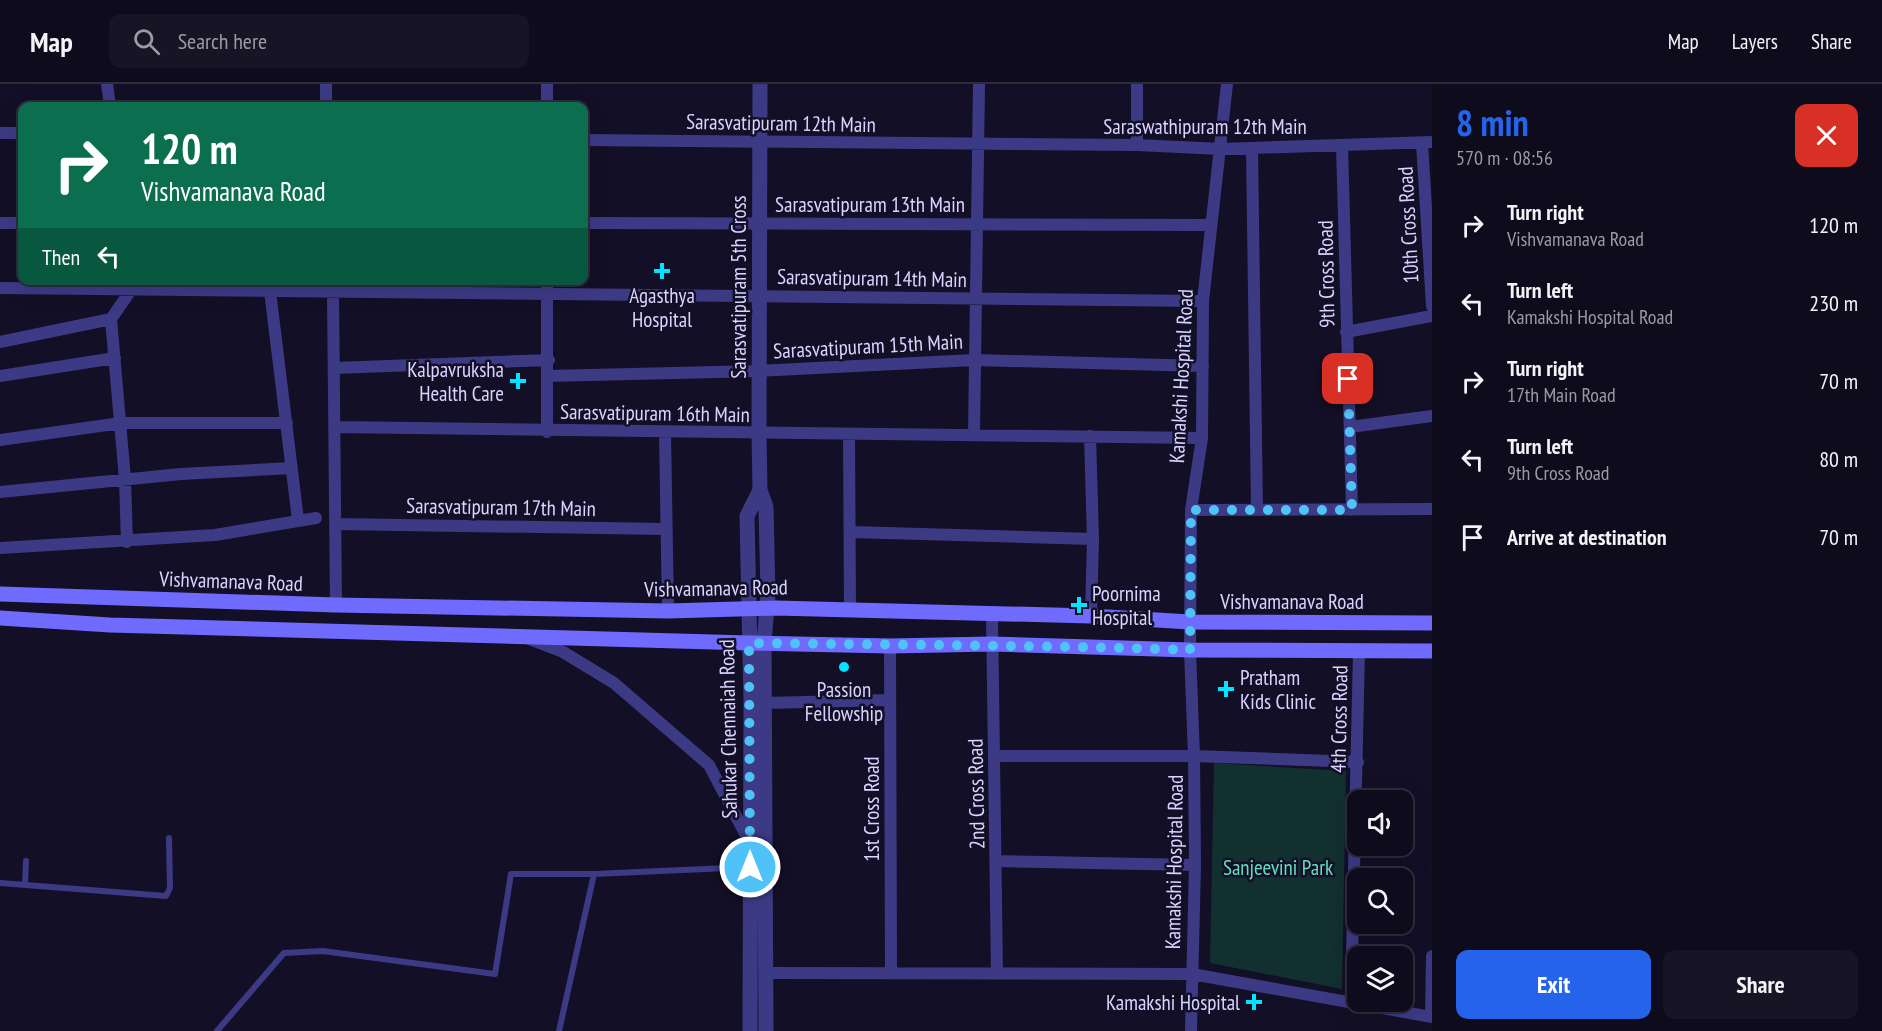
<!DOCTYPE html>
<html lang="en">
<head>
<meta charset="utf-8">
<style>
  :root { --surface:#0e0b1c; --page:#171425; --text:#f1f3f6; --muted:#9b9ba3; --line:#2e2b3b; --accent:#2563eb }
  body { margin:0; font-family:"PT Sans Narrow",sans-serif; background:var(--page); color:var(--text); height:100vh; display:flex; flex-direction:column; font-size:22px; white-space:nowrap }
  * { box-sizing:border-box; margin:0 }
  p { font-size:20px; color:var(--muted) }
  .icon { flex:none; width:33px; height:33px; fill:none; stroke:currentColor; stroke-width:2; stroke-linecap:round; stroke-linejoin:round }
  .map { position:relative; flex:1; overflow:hidden }
  .panel { display:flex; flex-direction:column; background:var(--surface); width:450px }
  .panel>* { flex:none }
  .guide { position:absolute; left:18px; top:18px; width:570px; height:183px; border-radius:12px; box-shadow:0 6px 24px #0002,0 0 0 2px var(--line); background:#0b6e4f; color:#fff; overflow:hidden }
  .controls { position:absolute; left:1347px; top:706px; display:grid; gap:12px }
  .controls a { display:grid; place-items:center; width:66px; height:66px; border-radius:12px; background:var(--surface); box-shadow:0 6px 24px #0002,0 0 0 2px var(--line); font-size:30px }
  .pin { position:absolute; display:grid; place-items:center; width:51px; height:51px; color:#fff; margin:-26px; border-radius:12px; box-shadow:0 3px 9px #0006 }
  .me { position:absolute; width:66px; margin:-33px; rotate:0deg; stroke-linejoin:round; filter:drop-shadow(0 0 4px #0008) }
  .turn { display:flex; align-items:center; gap:21px; height:126px; padding:0 24px; font-size:27px }
  .turn .icon { width:78px; height:78px; stroke-width:2.5 }
  .turn b { display:block; font-size:42px; line-height:51px }
  .then { display:flex; align-items:center; height:57px; padding:0 24px; background:#0003; gap:12px; font-size:22px }
  .round { display:grid; place-items:center; flex:none; width:63px; height:63px; border-radius:12px; background:var(--page) }
  .summary { display:flex; align-items:center; justify-content:space-between; height:102px; padding:0 24px }
  h1 { font-size:36px; font-weight:700; line-height:45px; color:var(--accent) }
  .button { display:flex; gap:12px; margin-top:auto; padding:12px 24px }
  .button a { flex:1; height:69px; border-radius:12px; background:var(--accent); color:#fff; font-size:24px; font-weight:700; line-height:69px; text-align:center }
  .button a+a { background:var(--page); color:var(--text) }
  ul { padding:0; list-style:none }
  li { display:flex; align-items:center; gap:18px; height:78px; padding:0 24px }
  li div { flex:1 }
  li b { display:block; font-size:22px }
  li em { font-style:normal }
  header { display:flex; align-items:center; gap:36px; box-sizing:border-box; height:84px; padding:0 30px; background:var(--surface); border-bottom:2px solid var(--line) }
  header strong { font-size:28px }
  nav { display:flex; gap:33px; margin-inline-start:auto; font-size:21px }
  .search { width:420px; height:54px; background:var(--page); display:flex; align-items:center; gap:15px; box-sizing:border-box; padding:0 21px; border-radius:12px; color:var(--muted); font-size:22px }
  main { display:flex; flex:1; min-height:0 }
  .map>svg:first-child { display:block }
  .green { fill:#12302f }
  .lines { fill:none; stroke-linecap:round; stroke-linejoin:round }
  .service { stroke:#3d3a85; stroke-width:6 }
  .minor { stroke:#3d3a85; stroke-width:12 }
  .tertiary { stroke:#3d3a85; stroke-width:15 }
  .secondary { stroke:#6f6bff; stroke-width:15 }
  .route { stroke:#4fc3f7; stroke-width:10; stroke-dasharray:0 18 }
  .poi-dot { fill:#00e5ff; stroke:#130f26; stroke-width:2 }
  .labels { text-anchor:middle; dominant-baseline:central; stroke-width:5; stroke-linejoin:round; paint-order:stroke }
  .street-label { font-size:21px; fill:#d9d4ff; stroke:#130f26 }
  .poi-label { font-size:21px; fill:#d9d4ff; stroke:#130f26 }
  .park-label { font-size:21px; fill:#5fe0c0; stroke:#130f26 }
</style>
</head>
<body>
<header>
<strong>Map</strong>
<div class="search"><svg class="icon" aria-label="search" viewBox="0 0 24 24"><circle cx="10" cy="10" r="6"/><path d="M15 15l6 6"/></svg>Search here</div>
<nav><a>Map</a><a>Layers</a><a>Share</a></nav>
</header>
<main>
<div class="map">
<svg width="1432" height="947" viewBox="0 0 1432 947">
  <rect width="100%" height="100%" fill="#130f26"/>
  <path class="green" d="M1214,679L1346,687L1342,905L1210,879Z"/>
  <g class="lines">
    <path class="service" d="M0,799L166,812L170,804L169,754
      M25,801L26,777
      M217,947L284,869L323,867L495,890L511,790H594
      M559,947L594,790L750,783"/>
    <path class="minor" d="M107,0L110,22
      M326,0V22
      M547,0V22
      M0,49H22
      M584,56L1137,61L1221,65L1432,58
      M1422,59L1432,222
      M1137,61V0
      M1342,61L1352,426
      M1252,64L1257,426
      M0,139H22
      M584,139L1211,141
      M547,196V348
      M0,204L1203,217
      M270,207L298,436
      M333,208L336,521
      M111,235L125,395L127,458
      M1346,248L1432,232
      M0,258L111,235L131,206L130,196
      M334,284L549,276
      M0,292L115,274
      M547,292L759,287L974,276L1203,282
      M335,343L1202,354
      M1350,343L1432,332
      M665,349L668,527
      M849,350L850,527
      M974,350L979,0
      M1090,352L1093,455L1091,532
      M0,356L121,339H287
      M0,408L181,390L292,384
      M1191,426L1432,425
      M336,440L665,445
      M851,448L1093,455
      M0,464L215,451L316,434
      M992,531L997,889
      M529,555L563,568L614,599L709,681L750,759
      M890,562L891,888
      M765,619L890,616
      M995,672H1194L1358,678
      M997,777L1195,781
      M766,889L1192,890L1432,933
      M1351,918L1359,567
      M1431,933L1432,872
      M1191,947L1195,781L1194,672L1190,566L1191,426L1202,354L1203,217L1227,0"/>
    <path class="tertiary" d="M760,0L759,350L760,406L766,423L768,511L764,559L766,947
      M750,947L751,616L747,432L760,406"/>
    <path class="secondary" d="M0,510L336,521L668,527L776,524L1091,532L1190,538L1432,539
      M0,534L110,541L749,559L890,562L992,560L1190,566L1432,567"/>
  </g>
  <g class="lines">
    <path class="route" d="M750,783L749,559C896,561 1043,561 1190,566L1191,426H1352L1348,295"/>
  </g>
  <g class="poi-dot">
    <path d="M659 178h6v6h6v6h-6v6h-6v-6h-6v-6h6z"/>
    <path d="M515 288h6v6h6v6h-6v6h-6v-6h-6v-6h6z"/>
    <path d="M1076 512h6v6h6v6h-6v6h-6v-6h-6v-6h6z"/>
    <circle cx="844" cy="583" r="6"/>
    <path d="M1223 596h6v6h6v6h-6v6h-6v-6h-6v-6h6z"/>
    <path d="M1251 909h6v6h6v6h-6v6h-6v-6h-6v-6h6z"/>
  </g>
  <g class="labels">
    <g class="street-label">
      <text transform="translate(781 39) rotate(1)">Sarasvatipuram 12th Main</text>
      <text x="1205" y="42">Saraswathipuram 12th Main</text>
      <text x="870" y="120">Sarasvatipuram 13th Main</text>
      <text transform="translate(1408 141) rotate(-93)">10th Cross Road</text>
      <text transform="translate(1326 190) rotate(-91)">9th Cross Road</text>
      <text transform="translate(872 194) rotate(1)">Sarasvatipuram 14th Main</text>
      <text transform="translate(738 203) rotate(-90)">Sarasvatipuram 5th Cross</text>
      <text transform="translate(868 262) rotate(-3)">Sarasvatipuram 15th Main</text>
      <text transform="translate(1181 292) rotate(-87)">Kamakshi Hospital Road</text>
      <text transform="translate(655 329) rotate(1)">Sarasvatipuram 16th Main</text>
      <text transform="translate(501 423) rotate(1)">Sarasvatipuram 17th Main</text>
      <text transform="translate(231 497) rotate(2)">Vishvamanava Road</text>
      <text transform="translate(716 504) rotate(-1)">Vishvamanava Road</text>
      <text x="1292" y="517">Vishvamanava Road</text>
      <text transform="translate(1339 635) rotate(-89)">4th Cross Road</text>
      <text transform="translate(728 645) rotate(-91)">Sahukar Chennaiah Road</text>
      <text transform="translate(976 710) rotate(-91)">2nd Cross Road</text>
      <text transform="translate(871 725) rotate(-90)">1st Cross Road</text>
      <text transform="translate(1174 778) rotate(-89)">Kamakshi Hospital Road</text>
    </g>
    <g class="poi-label">
      <text x="662" y="211">Agasthya<tspan x="662" dy="24">Hospital</tspan></text>
      <text x="504" y="285" text-anchor="end">Kalpavruksha<tspan x="504" dy="24">Health Care</tspan></text>
      <text x="1092" y="509" text-anchor="start">Poornima<tspan x="1092" dy="24">Hospital</tspan></text>
      <text x="1240" y="593" text-anchor="start">Pratham<tspan x="1240" dy="24">Kids Clinic</tspan></text>
      <text x="844" y="605">Passion<tspan x="844" dy="24">Fellowship</tspan></text>
      <text x="1240" y="918" text-anchor="end">Kamakshi Hospital</text>
    </g>
    <g class="park-label">
      <text x="1278" y="783">Sanjeevini Park</text>
    </g>
  </g>
</svg>
<div class="controls">
<a><svg class="icon" aria-label="sound" viewBox="0 0 24 24"><path d="M4 9h4l5-4v14l-5-4H4zM17 9q2 3 0 6"/></svg></a>
<a><svg class="icon" aria-label="search" viewBox="0 0 24 24"><circle cx="10" cy="10" r="6"/><path d="M15 15l6 6"/></svg></a>
<a><svg class="icon" aria-label="layers" viewBox="0 0 24 24"><path d="M12 4l9 5-9 5-9-5zM3 14l9 5 9-5"/></svg></a>
</div>
<div class="pin" style="left:1348px;top:295px;background:#d93025"><svg class="icon" aria-label="arrive" viewBox="0 0 24 24"><path d="M6 21V4h12l-3 4 3 4H6"/></svg></div>
<svg class="me" style="left:750px;top:783px" viewBox="-20 -20 40 40"><circle r="17" fill="#4fc3f7" stroke="#fff" stroke-width="3"/><path d="M0-11L8 9 0 5-8 9z" fill="#fff"/></svg>
<div class="guide">
<div class="turn"><svg class="icon" aria-label="right" viewBox="0 0 24 24"><path d="M7 20v-9h11M14 6l5 5-5 5"/></svg><div><b>120 m</b>Vishvamanava Road</div></div>
<div class="then">Then<svg class="icon" aria-label="left" viewBox="0 0 24 24"><path d="M17 20v-9H6M10 6l-5 5 5 5"/></svg></div>
</div>
</div>
<section class="panel">
<div class="summary"><div><h1>8 min</h1><p>570 m · 08:56</p></div><a class="round" style="background:#d93025;color:#fff"><svg class="icon" aria-label="close" viewBox="0 0 24 24"><path d="M6 6l12 12M18 6L6 18"/></svg></a></div>
<ul>
<li><svg class="icon" aria-label="right" viewBox="0 0 24 24"><path d="M7 20v-9h11M14 6l5 5-5 5"/></svg><div><b>Turn right</b><p>Vishvamanava Road</p></div><em>120 m</em></li>
<li><svg class="icon" aria-label="left" viewBox="0 0 24 24"><path d="M17 20v-9H6M10 6l-5 5 5 5"/></svg><div><b>Turn left</b><p>Kamakshi Hospital Road</p></div><em>230 m</em></li>
<li><svg class="icon" aria-label="right" viewBox="0 0 24 24"><path d="M7 20v-9h11M14 6l5 5-5 5"/></svg><div><b>Turn right</b><p>17th Main Road</p></div><em>70 m</em></li>
<li><svg class="icon" aria-label="left" viewBox="0 0 24 24"><path d="M17 20v-9H6M10 6l-5 5 5 5"/></svg><div><b>Turn left</b><p>9th Cross Road</p></div><em>80 m</em></li>
<li><svg class="icon" aria-label="arrive" viewBox="0 0 24 24"><path d="M6 21V4h12l-3 4 3 4H6"/></svg><div><b>Arrive at destination</b></div><em>70 m</em></li>
</ul>
<div class="button"><a>Exit</a><a>Share</a></div>
</section>
</main>
</body>
</html>
